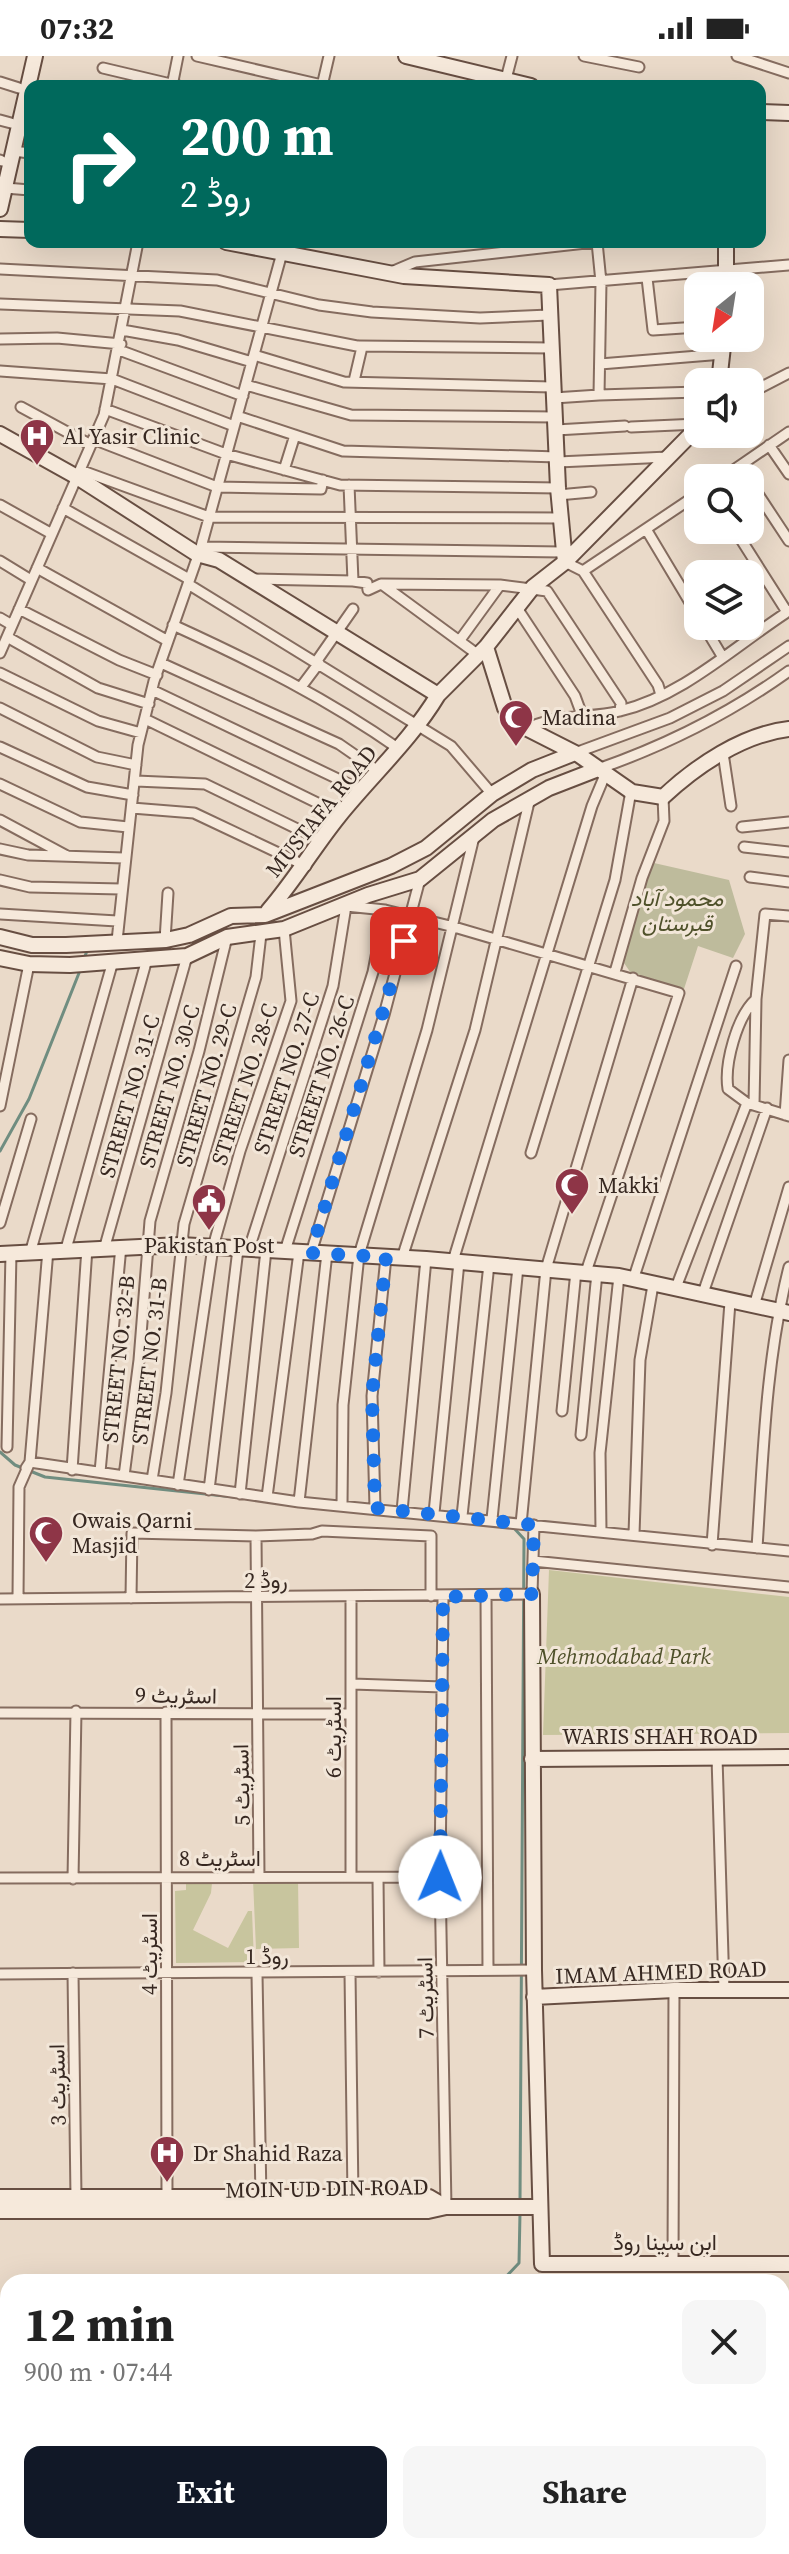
<!DOCTYPE html>
<html lang="en">
<head>
<meta charset="utf-8">
<style>
  :root { --surface:#fff; --page:#f6f6f6; --text:#222; --muted:#767676; --accent:#111827 }
  body { margin:0; font-family:"Source Serif 4",Vazirmatn,serif; background:var(--page); color:var(--text); height:100vh; display:flex; flex-direction:column; font-size:30px; white-space:nowrap }
  * { box-sizing:border-box; margin:0 }
  p { font-size:26px; color:var(--muted) }
  .icon { flex:none; width:44px; height:44px; fill:none; stroke:currentColor; stroke-width:2; stroke-linecap:round; stroke-linejoin:round }
  .map { position:relative; flex:1; overflow:hidden }
  .drawer { position:absolute; left:0px; top:2218px; width:790px; height:280px; display:flex; flex-direction:column; background:var(--surface); border-radius:24px 24px 0 0; box-shadow:0 8px 32px #0002 }
  .drawer>* { flex:none }
  .banner { position:absolute; left:24px; top:24px; width:742px; height:168px; border-radius:16px; box-shadow:0 8px 32px #0002; background:#00695c; color:#fff; overflow:hidden }
  .needle { width:52px; rotate:210deg }
  .buttons { position:absolute; left:684px; top:216px; display:grid; gap:16px }
  .buttons a { display:grid; place-items:center; width:80px; height:80px; border-radius:16px; background:var(--surface); box-shadow:0 8px 32px #0002; font-size:40px }
  .pin { position:absolute; display:grid; place-items:center; width:68px; height:68px; color:#fff; margin:-34px; border-radius:16px; box-shadow:0 4px 12px #0006 }
  .me { position:absolute; width:88px; margin:-44px; rotate:1deg; stroke-linejoin:round; filter:drop-shadow(0 0 6px #0008) }
  .turn { display:flex; align-items:center; gap:28px; height:168px; padding:0 24px; font-size:36px }
  .turn .icon { width:104px; height:104px; stroke-width:2.5 }
  .turn b { display:block; font-size:56px; line-height:68px }
  .round { display:grid; place-items:center; flex:none; width:84px; height:84px; border-radius:16px; background:var(--page) }
  .head { display:flex; align-items:center; justify-content:space-between; height:136px; padding:0 24px }
  h1 { font-size:48px; font-weight:700; line-height:60px }
  .primary-button { display:flex; gap:16px; margin-top:auto; padding:16px 24px }
  .primary-button a { flex:1; height:92px; border-radius:16px; background:var(--accent); color:#fff; font-size:32px; font-weight:700; line-height:92px; text-align:center }
  .primary-button a+a { background:var(--page); color:var(--text) }
  .status { display:flex; justify-content:space-between; align-items:center; height:56px; padding:0 40px; background:var(--surface); direction:ltr }
  .status svg { height:22px; fill:currentColor }
  .map>svg:first-child { display:block }
  .green { fill:#c8c59e }
  .cemetery { fill:#bebb9c }
  .lines { fill:none; stroke-linecap:round; stroke-linejoin:round }
  .stream { stroke:#708d80; stroke-width:3 }
  .street-casing { stroke:#856c5f; stroke-width:13 }
  .secondary-casing { stroke:#674e42; stroke-width:18 }
  .street { stroke:#f6e9db; stroke-width:9 }
  .secondary { stroke:#f6e9db; stroke-width:14 }
  .rail { stroke:#372821; stroke-width:3; stroke-dasharray:14 14; stroke-linecap:butt }
  .route { stroke:#1a73e8; stroke-width:14; stroke-dasharray:0 25.2 }
  .labels { text-anchor:middle; dominant-baseline:central; stroke-width:6; stroke-linejoin:round; paint-order:stroke }
  .poi-label { font-size:22px; fill:#372821; stroke:#f2e6d8; text-anchor:start }
  .street-label { font-size:22px; fill:#372821; stroke:#f2e6d8 }
  .park-label { font-size:22px; font-style:italic; fill:#4f512a; stroke:#f2e6d8 }
</style>
</head>
<body>
<div class="status"><b>07:32</b><svg viewBox="0 0 49 12"><path d="M0 12V9h3v3zM5 12V6h3v6zM10 12V3h3v9zM15 12V0h3v12zM26 1h20v11H26zM47 4h2v5h-2z"/></svg></div>
<div class="map">
<svg width="789" height="2498" viewBox="0 0 789 2498">
  <rect width="100%" height="100%" fill="#eadac9"/>
  <path class="green" d="M549,1514L789,1541V1677L543,1679Z
    M298,1823L299,1892L256,1893L253,1824Z
    M186,1826L212,1827L211,1837L193,1874L228,1892L248,1855H252L254,1906L176,1907L175,1835L186,1834Z"/>
  <path class="cemetery" d="M654,807L729,824L745,878L733,902L698,890L683,936L633,920L624,907L641,830Z"/>
  <g class="lines">
    <path class="stream" d="M83,905L87,895
      M0,1095L29,1043L81,912
      M0,1396L15,1409L45,1421L234,1441
      M512,1470L524,1483L520,2146
      M501,2226L519,2207L520,2157"/>
    <g class="street-casing">
      <path id="street" d="M197,0L326,30
        M584,0L639,11
        M737,0L789,17
        M103,12L179,30
        M506,23L512,0
        M0,26L19,32
        M172,30L178,0
        M322,30L329,0
        M0,64L11,67
        M13,95L30,97
        M0,104L2,105
        M5,132L30,134
        M597,186L601,226L599,339L698,336
        M0,213L217,224L319,249L372,256L480,262L549,259
        M389,217L415,206L595,186
        M647,222L653,274L698,271
        M549,229L789,209
        M0,248L180,255L362,291L354,325
        M122,274L178,284L252,306
        M0,283L57,282L121,288
        M359,290L551,292
        M119,294L243,340
        M254,299L344,326L553,331
        M600,308L723,298
        M0,315L112,323L234,370
        M246,329L351,359L555,361
        M750,337L789,317
        M554,342L599,339
        M21,351L91,389
        M105,353L226,398L340,429L558,432
        M237,360L343,395L558,401
        M631,371L698,368
        M556,374L625,370
        M93,383L217,431L321,433L323,424
        M769,389L789,418
        M558,406L668,401
        M80,414L209,461L561,462
        M284,414L295,379
        M722,422L789,376
        M750,426L789,485
        M349,429L353,525
        M558,439L591,436
        M0,449L52,478
        M63,452L189,523
        M646,473L698,560
        M735,474L787,556
        M201,491L562,496
        M0,505L31,524
        M565,506L583,515L698,438
        M37,512L168,585
        M583,515L658,629L661,639
        M252,523L353,525L367,527L368,534L381,528L500,529L547,535L621,647L620,655
        M188,528L451,690L492,738
        M383,529L477,598
        M517,552L575,640L582,659
        M19,553L119,604L157,619
        M0,562L12,569
        M173,569C252,605 328,643 399,693
        M704,570L722,600
        M7,581L98,632L149,648
        M460,584L500,529
        M0,597L104,359L138,186
        M316,606L353,553
        M161,607L339,688L378,715
        M0,617L98,665L141,677
        M301,631L319,607
        M152,634L361,734
        M0,652L97,701L136,709
        M145,663L340,758
        M525,674C555,657 588,663 620,655C683,640 736,589 789,555
        M0,691L87,731L133,739
        M575,697L670,662L723,635L789,590
        M723,697L731,750
        M598,713C667,689 729,658 789,615
        M136,725L205,728L320,784
        M0,728L80,766L128,771
        M132,752L194,757L306,810
        M0,764L67,800
        M742,771L789,766
        M744,791L789,796
        M0,793L28,799L124,802
        M750,821L789,826
        M0,824L30,831L121,833
        M0,858L117,865
        M165,884L168,837
        M117,885L138,689L154,625L201,491L285,186
        M615,916L642,822L664,765L663,741
        M756,943C737,960 724,1008 728,1033L747,1047L789,1060
        M754,1049L756,943L765,858L789,860
        M0,1050L29,908
        M785,1059L789,1004
        M531,1097L615,824L631,735
        M0,1167L31,1063
        M105,1190L187,900
        M66,1193L147,903
        M249,1193L333,930L346,850L385,854L454,871L679,937L586,1216
        M31,1194L113,905
        M285,1195L373,916L385,854
        M311,1197L384,959L420,823
        M402,1202L475,974L530,742
        M453,1205L592,750L605,719
        M633,1224L736,910
        M675,1234L747,1047
        M702,1240L767,1052
        M754,1250L789,1131
        M562,1355L576,1215
        M581,1379L597,1217
        M7,1391L11,1197
        M26,1412L30,1406L299,1446L789,1495
        M72,1414L87,1192
        M100,1416L121,1190
        M124,1420L139,1304L150,1165L199,995L227,881
        M152,1424L166,1337L184,1168L256,921L261,878
        M178,1429L213,1191L240,1095L291,945L284,873
        M209,1434L238,1193
        M240,1438L266,1194
        M267,1441L299,1196
        M299,1446L327,1197
        M342,1449L343,1349L359,1199L427,974L474,781
        M375,1452L372,1340L386,1201
        M402,1455L426,1203
        M434,1457L459,1206
        M462,1460L489,1208
        M492,1463L518,1211
        M521,1468L546,1213L633,922
        M601,1474L600,1397L619,1220
        M634,1478L640,1304L653,1229
        M712,1489L730,1246
        M757,1492C763,1398 766,1302 789,1211
        M533,1505L789,1531
        M486,1539L488,1914
        M443,1541L440,1821L446,2151
        M18,1542L19,1431L30,1406L48,1194
        M131,1542L132,1477L256,1480
        M0,1543L532,1538L534,1469
        M352,1628L443,1631
        M166,1656L167,2140
        M0,1657L351,1658
        M717,1701L724,1934
        M259,1820L256,1480L312,1478L322,1475L431,1480V1540
        M351,1820V1542
        M0,1822L440,1821
        M378,1822L379,1916
        M73,1823L76,1655
        M73,1917L76,2141
        M350,1917L353,2141
        M0,1918L534,1914
        M257,1918L261,2143
        M673,2208L674,1934
        M782,2366H789
        M0,2394L8,2392
        M138,2490L139,2498
        M275,2490V2498
        M439,2498L441,2490
        M530,2498L533,2490
        M626,2498L628,2490
        M709,2498L711,2490"/>
    </g>
    <g class="secondary-casing">
      <path id="secondary" d="M406,0L531,30
        M760,56L789,57
        M0,153L35,0
        M0,173L30,174
        M226,186L404,220L549,229L558,432L565,506
        M726,230V186
        M719,326L724,282
        M0,378L77,421L197,498L219,504L438,639L486,591L533,531L565,506L698,371
        M486,591L505,652L514,666L579,699L632,736L663,741C696,710 743,678 789,673
        M268,855C295,824 314,791 339,760C372,719 411,684 438,639
        M0,881L32,889H66L166,884L189,879L231,860L265,859L391,810L426,792L492,738L532,714L575,697
        M0,902L29,908L70,909L187,900L227,881L284,873L368,839L420,823L493,764L549,732L598,713
        M0,1198L180,1189L426,1203L619,1220L789,1257
        M532,1538L534,1914L542,2208H789
        M532,1703L789,1701
        M534,1941L674,1934H789
        M0,2141H429L446,2151
        M0,2155H428L446,2151H539"/>
    </g>
    <use href="#street" class="street"/>
    <use href="#secondary" class="secondary"/>
    <path class="rail" d="M782,2260H789
      M0,2270H8"/>
  </g>
  <g class="lines">
    <path class="route" d="M404,885L311,1197L386,1201L372,1340L375,1452L534,1469L532,1538L443,1541L440,1821"/>
  </g>
  <defs>
    <g id="hospital-pin" transform="scale(1.8)"><path d="M0 17L-7.5 6A9.5 9.5 0 1 1 7.5 6Z" fill="#8e3547" stroke="#f2e6d8"/><path d="M-5-5h3v3.5h4V-5h3V5h-3V1.5h-4V5h-3Z" fill="#fff"/></g>
    <g id="mosque-pin" transform="scale(1.8)"><path d="M0 17L-7.5 6A9.5 9.5 0 1 1 7.5 6Z" fill="#8e3547" stroke="#f2e6d8"/><path d="M3.5-4.9A6 6 0 1 0 3.5 4.9A5 5 0 1 1 3.5-4.9Z" fill="#fff"/></g>
    <g id="civic-pin" transform="scale(1.8)"><path d="M0 17L-7.5 6A9.5 9.5 0 1 1 7.5 6Z" fill="#8e3547" stroke="#f2e6d8"/><path d="M-.6-6.5H3V-4.5H.6V-3L4-1V1h2V6H-6V1h2V-1L-.6-3ZM-1.2 2.5V6h2.4V2.5Z" fill="#fff"/></g>
  </defs>
  <g fill-rule="evenodd">
    <use href="#hospital-pin" x="37" y="380"/>
    <use href="#mosque-pin" x="516" y="661"/>
    <use href="#mosque-pin" x="572" y="1129"/>
    <use href="#civic-pin" x="209" y="1145"/>
    <use href="#mosque-pin" x="46" y="1477"/>
    <use href="#hospital-pin" x="167" y="2097"/>
  </g>
  <g class="labels">
    <g class="poi-label">
      <text x="63" y="380">Al Yasir Clinic</text>
      <text x="542" y="661">Madina</text>
      <text x="598" y="1129">Makki</text>
      <text x="209" y="1189" text-anchor="middle">Pakistan Post</text>
      <text x="72" y="1464">Owais Qarni<tspan x="72" dy="25">Masjid</tspan></text>
      <text x="193" y="2097">Dr Shahid Raza</text>
    </g>
    <g class="street-label">
      <text transform="translate(321 755) rotate(-51)">MUSTAFA ROAD</text>
      <text transform="translate(286 1017) rotate(-72)">STREET NO. 27-C</text>
      <text transform="translate(321 1020) rotate(-72)">STREET NO. 26-C</text>
      <text transform="translate(244 1028) rotate(-72)">STREET NO. 28-C</text>
      <text transform="translate(206 1029) rotate(-74)">STREET NO. 29-C</text>
      <text transform="translate(169 1030) rotate(-74)">STREET NO. 30-C</text>
      <text transform="translate(129 1040) rotate(-74)">STREET NO. 31-C</text>
      <text transform="translate(118 1303) rotate(-84)">STREET NO. 32-B</text>
      <text transform="translate(149 1305) rotate(-83)">STREET NO. 31-B</text>
      <text x="266" y="1524">روڈ 2</text>
      <text transform="translate(176 1639) rotate(1)">اسٹریٹ 9</text>
      <text x="660" y="1680">WARIS SHAH ROAD</text>
      <text transform="translate(333 1681) rotate(-90)">اسٹریٹ 6</text>
      <text transform="translate(241 1729) rotate(-91)">اسٹریٹ 5</text>
      <text x="220" y="1802">اسٹریٹ 8</text>
      <text transform="translate(149 1898) rotate(-90)">اسٹریٹ 4</text>
      <text x="267" y="1900">روڈ 1</text>
      <text transform="translate(661 1916) rotate(-2)">IMAM AHMED ROAD</text>
      <text transform="translate(425 1942) rotate(-91)">اسٹریٹ 7</text>
      <text transform="translate(57 2029) rotate(-91)">اسٹریٹ 3</text>
      <text transform="translate(327 2132) rotate(-1)">MOIN UD DIN ROAD</text>
      <text x="665" y="2186">ابن سینا روڈ</text>
    </g>
    <g class="park-label">
      <text x="677" y="842">محمود آباد<tspan x="677" dy="25">قبرستان</tspan></text>
      <text x="624" y="1600">Mehmodabad Park</text>
    </g>
  </g>
</svg>
<div class="buttons">
<a><svg class="needle" viewBox="-14 -14 28 28"><path d="M0-13l5 13h-10z" fill="#e53935"/><path d="M0 13l5-13h-10z" fill="#767676"/></svg></a>
<a><svg class="icon" aria-label="sound" viewBox="0 0 24 24"><path d="M4 9h4l5-4v14l-5-4H4zM17 9q2 3 0 6"/></svg></a>
<a><svg class="icon" aria-label="search" viewBox="0 0 24 24"><circle cx="10" cy="10" r="6"/><path d="M15 15l6 6"/></svg></a>
<a><svg class="icon" aria-label="layers" viewBox="0 0 24 24"><path d="M12 4l9 5-9 5-9-5zM3 14l9 5 9-5"/></svg></a>
</div>
<div class="pin" style="left:404px;top:885px;background:#d93025"><svg class="icon" aria-label="arrive" viewBox="0 0 24 24"><path d="M6 21V4h12l-3 4 3 4H6"/></svg></div>
<svg class="me" style="left:440px;top:1821px" viewBox="-20 -20 40 40"><circle r="19" fill="#fff"/><path d="M0-13L10 11 0 6-10 11z" fill="#1a73e8"/></svg>
<div class="banner">
<div class="turn"><svg class="icon" aria-label="right" viewBox="0 0 24 24"><path d="M7 20v-9h11M14 6l5 5-5 5"/></svg><div><b>200 m</b>روڈ 2</div></div>
</div>
<section class="drawer">
<div class="head"><div><h1>12 min</h1><p>900 m · 07:44</p></div><a class="round"><svg class="icon" aria-label="close" viewBox="0 0 24 24"><path d="M6 6l12 12M18 6L6 18"/></svg></a></div>
<div class="primary-button"><a>Exit</a><a>Share</a></div>
</section>
</div>
</body>
</html>
